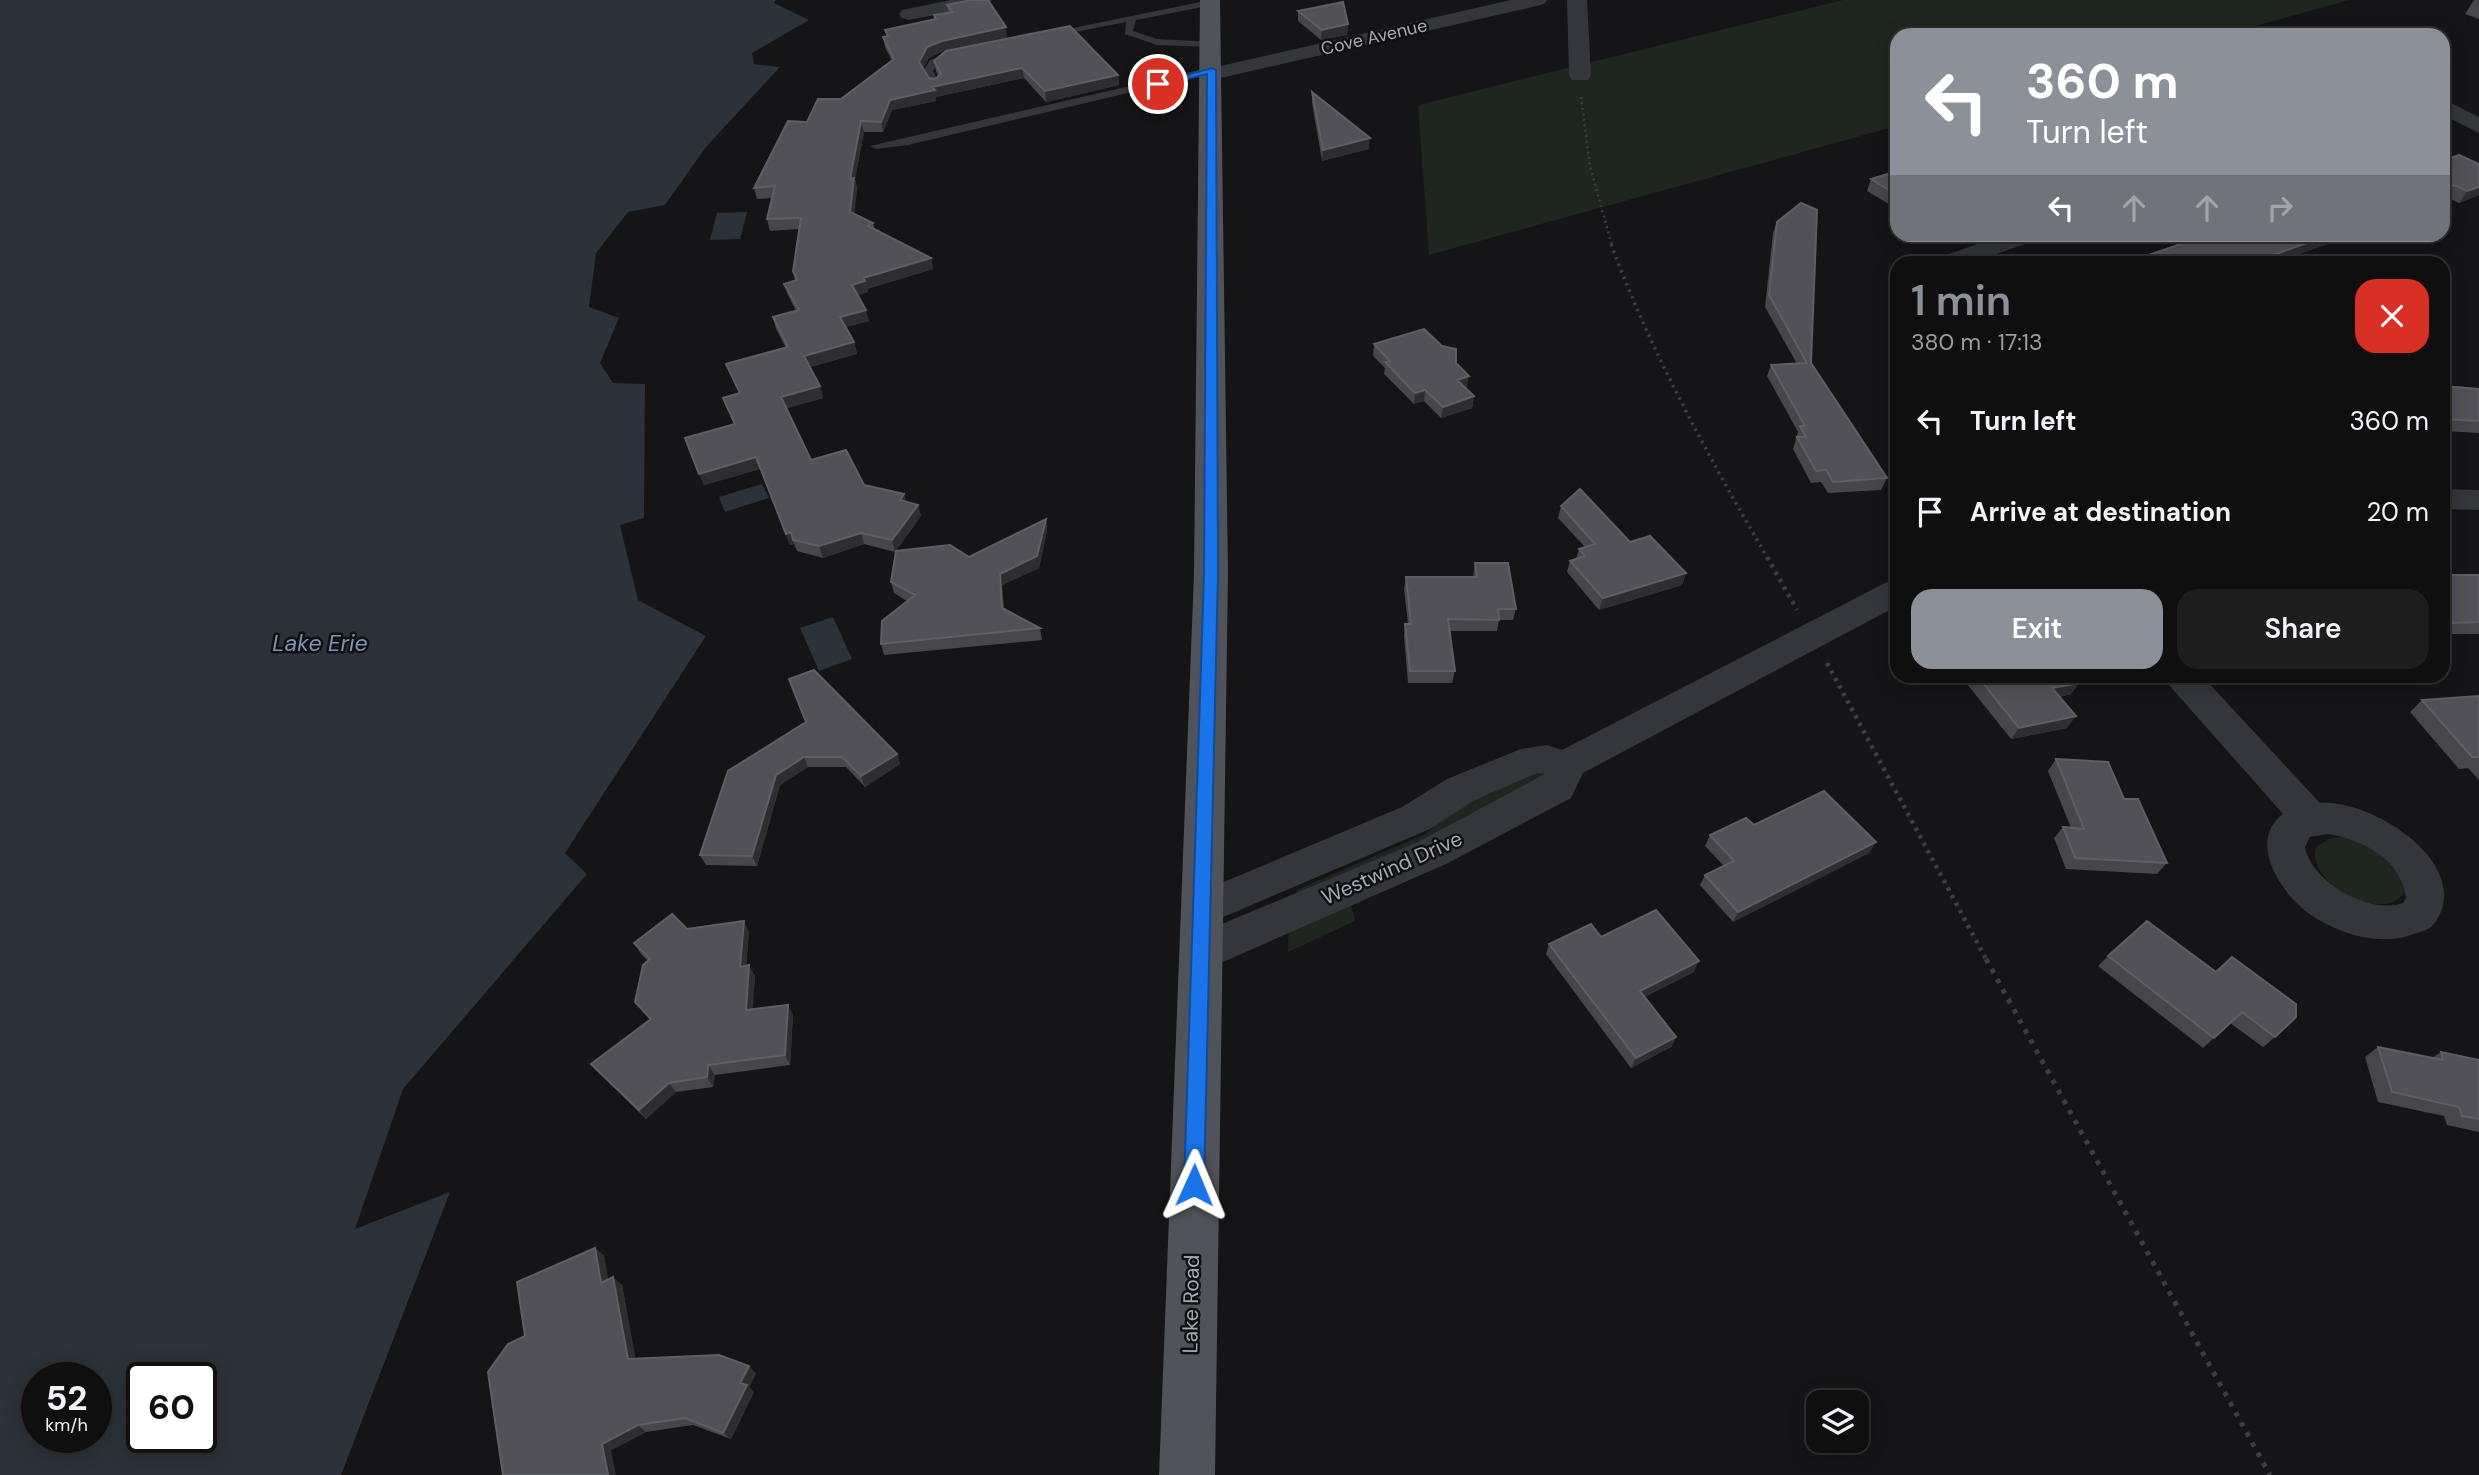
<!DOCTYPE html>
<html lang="en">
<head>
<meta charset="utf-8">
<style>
  :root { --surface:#100f10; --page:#1e1d1e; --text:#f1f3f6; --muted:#9c9c9f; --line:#302f30; --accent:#8c9099 }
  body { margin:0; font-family:"DM Sans",sans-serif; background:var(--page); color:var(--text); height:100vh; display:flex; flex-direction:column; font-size:26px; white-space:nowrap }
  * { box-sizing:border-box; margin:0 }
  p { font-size:23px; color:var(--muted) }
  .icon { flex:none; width:38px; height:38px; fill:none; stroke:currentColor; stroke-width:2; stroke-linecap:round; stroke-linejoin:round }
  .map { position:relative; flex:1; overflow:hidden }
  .panel { position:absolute; left:1890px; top:256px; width:560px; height:427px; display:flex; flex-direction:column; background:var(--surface); border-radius:21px; box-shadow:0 4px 18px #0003,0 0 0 2px var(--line) }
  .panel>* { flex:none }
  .hud { position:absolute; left:1890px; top:28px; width:560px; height:214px; border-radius:21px; box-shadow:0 4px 18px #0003,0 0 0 2px var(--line); background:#8c9099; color:#fff; overflow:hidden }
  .buttons { position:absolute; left:1806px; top:1390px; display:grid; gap:14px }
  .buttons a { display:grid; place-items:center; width:63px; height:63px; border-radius:14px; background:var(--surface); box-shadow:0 4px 18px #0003,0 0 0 2px var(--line); font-size:35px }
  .speed { position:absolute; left:21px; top:1362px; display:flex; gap:14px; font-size:35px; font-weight:700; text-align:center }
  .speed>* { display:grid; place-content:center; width:91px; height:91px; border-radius:50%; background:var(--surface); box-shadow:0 4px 18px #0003,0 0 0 2px var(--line); line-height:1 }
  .speed small { font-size:18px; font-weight:400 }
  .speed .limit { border:4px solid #111; border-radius:10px; background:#fff; color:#111 }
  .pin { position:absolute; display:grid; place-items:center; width:60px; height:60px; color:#fff; margin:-30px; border:4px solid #fff; border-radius:50%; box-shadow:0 2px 7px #0007 }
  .me { position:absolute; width:77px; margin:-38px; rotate:1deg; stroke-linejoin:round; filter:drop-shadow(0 0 5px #0008) }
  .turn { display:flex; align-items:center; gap:24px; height:147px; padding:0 21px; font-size:32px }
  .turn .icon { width:91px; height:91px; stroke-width:2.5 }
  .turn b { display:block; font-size:49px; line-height:60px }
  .lanes { display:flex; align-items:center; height:66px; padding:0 21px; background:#0003; justify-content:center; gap:35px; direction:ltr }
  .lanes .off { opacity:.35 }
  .round { display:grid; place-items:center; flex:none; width:74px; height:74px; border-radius:21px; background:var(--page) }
  .head { display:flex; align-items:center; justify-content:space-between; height:119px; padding:0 21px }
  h1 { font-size:42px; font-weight:600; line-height:52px; color:var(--accent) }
  .cta { display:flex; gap:14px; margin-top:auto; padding:14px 21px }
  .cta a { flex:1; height:80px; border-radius:21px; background:var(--accent); color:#fff; font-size:28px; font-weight:600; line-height:80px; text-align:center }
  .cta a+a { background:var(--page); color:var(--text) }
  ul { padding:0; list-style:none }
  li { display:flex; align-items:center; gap:21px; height:91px; padding:0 21px }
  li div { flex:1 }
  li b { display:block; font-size:26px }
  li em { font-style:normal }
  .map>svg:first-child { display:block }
  .green { fill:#1f2620 }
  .water { fill:#2b323a; fill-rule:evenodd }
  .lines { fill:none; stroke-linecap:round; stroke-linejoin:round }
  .path-far3 { stroke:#3b3d42; stroke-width:2.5; stroke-dasharray:2 3.5; stroke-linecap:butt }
  .path-far2 { stroke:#3b3d42; stroke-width:3.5; stroke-dasharray:2.5 4.5; stroke-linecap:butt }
  .path-far1 { stroke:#3b3d42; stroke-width:4.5; stroke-dasharray:3.5 5; stroke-linecap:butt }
  .path { stroke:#3b3d42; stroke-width:5; stroke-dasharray:4.5 7; stroke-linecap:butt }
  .lane { fill:#35363b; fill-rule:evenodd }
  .street { fill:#35363b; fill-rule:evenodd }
  .primary { fill:#51535a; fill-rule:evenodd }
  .wall { fill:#46464b }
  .shaded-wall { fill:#2e2e31 }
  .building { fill:#515157; stroke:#5e5f66; stroke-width:2 }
  .route { fill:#1a73e8; stroke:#114b97; stroke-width:2 }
  .labels { text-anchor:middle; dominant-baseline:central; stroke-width:5; stroke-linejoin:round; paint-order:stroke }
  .far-street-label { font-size:18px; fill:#a6aab6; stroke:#100f11 }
  .street-label { font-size:21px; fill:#a6aab6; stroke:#100f11 }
  .water-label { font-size:23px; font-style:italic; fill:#7e94b1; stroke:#100f11 }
</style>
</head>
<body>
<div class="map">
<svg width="2479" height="1475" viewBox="0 0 2479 1475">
  <rect width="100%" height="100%" fill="#151416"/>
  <path class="green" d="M1843,0H2349L2223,35H1897V126L1429,255L1418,105Z
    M1540,766L1557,768L1437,838L1295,895L1297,890L1427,833L1460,803Z
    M2345,837L2370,845L2398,867L2405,891C2387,926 2304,884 2316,847L2330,838Z
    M1350,902L1355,921L1288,952L1289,930Z"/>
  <path class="water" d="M0,0H776L774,3L809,20L752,53L754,64L780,67L706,147L665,205L628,212L596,253L589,307L619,318L600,363L613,383L645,384L644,518L620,525L638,600L706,636L565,853L587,874L403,1089L355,1229L450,1192L341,1475H0ZM37,1377H96V1437H37ZM201,1377V1437H142V1377Z
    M747,212L740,239L710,240L717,213Z
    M762,484L769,498L725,512L719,497Z
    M833,617L852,659L819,671L800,628Z"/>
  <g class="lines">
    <path class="path-far3" d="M1581,97L1590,166L1612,246"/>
    <path class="path-far2" d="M1611,244C1652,355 1709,457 1768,559"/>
    <path class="path-far1" d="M1767,557L1797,610
      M1827,663L1987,961"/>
    <path class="path" d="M1986,959L2270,1475"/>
    <path class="lane" d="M1210,0L1213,1V5L1136,20L1133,31L1157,39L1215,42V46L1211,47L1157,45L1125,34L1126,22L1049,37L1044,34Z
      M957,52L961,53V57L938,64L933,71L940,84L931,86L923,71L930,60Z
      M1212,67L1216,68V72L908,145L876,149L870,146Z"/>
    <path class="street" d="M951,0H992L989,4L982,6L909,20L902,18L899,14L902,10Z
      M1511,0H1547L1544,4L1537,6L1212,80L1204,79L1201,74L1204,69L1212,68Z
      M1567,0H1587L1591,75L1588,80H1572L1569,75Z
      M2443,99L2479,117V133L2443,115Z
      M2005,234H2043L2040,239L1973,262H1937L1941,257Z
      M2443,489L2479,490V510L2443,509Z
      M1897,579V606L1583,773L1571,798L1446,864L1216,965L1201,970L1186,965L1180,952L1186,939L1418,842L1545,774L1537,773L1473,801L1430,829L1202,926L1188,921L1182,909L1188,897L1402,807L1447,779L1521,749L1547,745L1562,750L1885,583Z
      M2164,676H2202L2320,803C2372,798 2479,867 2433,925C2429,930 2420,932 2414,934C2380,947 2338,934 2308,913C2280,892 2247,841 2283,814L2169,685ZM2328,834C2364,840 2401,859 2406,898L2403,903C2370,915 2311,882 2305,847L2310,837Z"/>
    <path class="primary" d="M1200,0H1220L1228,573L1215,1475H1159L1194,573Z"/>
  </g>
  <path class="wall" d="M2474,0H2479V19L2465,14Z
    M947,5L1007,38L943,51L929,58L923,68L929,78L935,79L938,76L936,71L934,61L1118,75L1119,85L1046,102L1024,78L936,97V101L892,110L883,132H864L855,179L857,189L854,214L873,223L875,229L931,258L933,269L867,289L868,292L858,295L869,321L846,327L854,342L857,354L810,367L820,386L823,398L786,408L811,460L864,485L904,494L906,502L918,505L921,516L895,552L864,544L823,558L797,551L794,544L790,545L760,469L704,485L685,438L734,424L723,398L739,393L726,364L786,348L776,329L773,317L796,311L788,295L784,284L795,281L793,271L799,229L770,231L767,219L772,198L757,199L754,188L807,122L841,99L892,61L885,47L883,37L887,36L885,30L934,19V15L948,12Z
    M1298,11L1348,24L1347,35L1321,40L1298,21Z
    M1312,92L1369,149L1322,161L1312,103Z
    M2443,160L2479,164V195L2459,203L2446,197L2443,198Z
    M1897,171V209L1867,191L1871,179Z
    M1777,222L1811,363L1887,478L1881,490L1828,493L1821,482L1811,483L1793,449L1798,432L1767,376L1771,365L1797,364L1765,307L1773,233Z
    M1374,344L1467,387L1466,388L1474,396L1472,408L1441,418L1424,401L1414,404L1384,374L1385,368L1373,356Z
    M2443,386L2479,389V433L2443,431Z
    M1561,506L1630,542L1686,573L1682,585L1599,610L1567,572L1570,561L1576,559L1579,549L1585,547L1558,518Z
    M1046,519L1047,531L1039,568L1002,585L1004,609L1040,628L1042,640L884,655L881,644L907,601L894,593L891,582L969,557Z
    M1475,563L1516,609L1513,620H1499L1497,631H1449L1455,671L1452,683H1408L1404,636L1405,624H1408L1404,589L1406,577H1473Z
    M2443,575H2479V634H2443Z
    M1973,676H2072L2079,683L2071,694L2059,697L2067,728L2011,739L1967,684Z
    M2479,696V780L2468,768L2459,769L2410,712L2422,700Z
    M806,722L897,754L900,764L865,787L846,767H808L780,785L757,866L706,865L700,855Z
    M2056,759L2124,799L2167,863L2157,874L2066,869L2054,838L2063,827L2071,828L2048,771Z
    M1754,825L1876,842L1869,853L1733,922L1700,885L1705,875L1724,866L1705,846L1710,835Z
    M2147,921L2275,1037L2263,1047L2230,1023L2203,1048L2098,966L2108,956Z
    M687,929L749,932L746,966L755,976L752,1009L793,1015L790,1065L715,1075L713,1087L676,1092L646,1119L599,1073L591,1064L650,1020L635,1002L648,961L641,954L634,943Z
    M1601,937L1694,972L1644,997L1676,1037L1671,1047L1631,1068L1546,954L1549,944Z
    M2378,1047L2432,1058L2441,1052L2479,1060V1132L2447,1125L2444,1116L2378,1102L2365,1057Z
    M595,1248L604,1256L608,1280L622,1285L635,1359L756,1373L749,1387L754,1392L731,1439L693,1425L646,1432L611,1450L525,1336Z"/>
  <path class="shaded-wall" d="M1348,24L1347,35L1321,40L1322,30Z
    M1006,27L1007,38L943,51L929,58L921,72L919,62L927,47L942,41Z
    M1022,68L1024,78L936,97V101L892,110L883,132L881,122L890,100L932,87Z
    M1118,75L1119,85L1046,102L1045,91Z
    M861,121L864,132L855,179L857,189L852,223L850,212V179Z
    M1370,138L1369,149L1322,161L1323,150Z
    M2454,185L2446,197L2443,198V189Z
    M2479,187V195L2459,203L2467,191Z
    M2332,234H2356L2278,262H2254Z
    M931,258L933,269L867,289L868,292L855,296L852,285L863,278Z
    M866,310L869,321L843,328L840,317Z
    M854,342L857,354L808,367L804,356Z
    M1469,376L1467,387L1455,391L1457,380Z
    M820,386L823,398L785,409L781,397Z
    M1425,390L1424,401L1414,404L1415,393Z
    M1474,396L1472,408L1441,418L1443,407Z
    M756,457L760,469L704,485L699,474Z
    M904,494L907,506L900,500Z
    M918,505L921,516L895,552L892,540Z
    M1046,519L1047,531L1039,568L1002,585L1004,619L1002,608L1000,574Z
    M791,532L794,544L790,545L786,534Z
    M861,533L864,544L823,558L819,546Z
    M1686,573L1682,585L1599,610L1603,598Z
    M2079,683L2071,694L2044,700L2052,688Z
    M2076,716L2067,728L2011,739L2019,728Z
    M897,754L900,764L865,787L861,776Z
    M804,757L808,767L780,785L757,866L752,856L776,775Z
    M1876,842L1869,853L1733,922L1738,912Z
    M744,921L749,932L745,977L740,967Z
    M1699,961L1694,972L1635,1001L1640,991Z
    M749,965L755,976L752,1020L746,1010Z
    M788,1005L793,1015L790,1065L785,1055Z
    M1676,1037L1671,1047L1631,1068L1636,1058Z
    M708,1065L715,1075L713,1087L707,1077Z
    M669,1083L676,1092L646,1119L639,1110Z
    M595,1248L604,1256L610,1290L601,1283Z
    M613,1277L622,1285L637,1366L628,1359Z
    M749,1366L756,1373L749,1387L754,1392L731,1439L723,1433L740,1383Z
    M638,1425L646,1432L611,1450L616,1475H608L602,1444Z"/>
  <path class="building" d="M971,0H988L1006,27L942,41L927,47L919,62L929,78L935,79L941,74L934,61L946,51L1070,26L1118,75L1045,91L1022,68L932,87L935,90L890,100L881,122L861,121L850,179L854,178L850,212L873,223L868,226L931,258L863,278L865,281L852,285L866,310L840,317L854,342L804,356L820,386L781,397L811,460L846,450L864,485L904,494L900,500L918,505L892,540L861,533L819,546L793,540L791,532L786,534L756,457L699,474L685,438L735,424L723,398L740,393L726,364L788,347L773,317L799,310L784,284L797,280L793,271L801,218L767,219L775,186L754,188L788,121L807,122L818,99H841L894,59L883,37L888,36L885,30L936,19L934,15L953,12L947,5Z
    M1343,2L1348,24L1322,30L1298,11Z
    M1312,92L1370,138L1323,150Z
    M2459,155L2479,164V187L2467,191L2454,185L2443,189V160Z
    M1897,171V195L1871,179Z
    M1801,203L1817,210L1811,363L1887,478L1833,482L1826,470L1816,471L1797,437H1806L1800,426H1805L1771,365L1807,363L1769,295L1777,222Z
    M2210,234L2215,237L2224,234H2332L2254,262H2128Z
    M1424,329L1442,346L1456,349V363L1469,376L1457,380L1474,396L1443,407L1425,390L1415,393L1385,362L1390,361L1374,344Z
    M2443,386L2479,389V421L2443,419Z
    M1580,489L1630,542L1650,536L1686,573L1603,598L1570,561L1585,556L1579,549L1595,544L1561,506Z
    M1046,519L1037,556L1000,574L1002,608L1040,628L881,644L882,621L915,595L891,582L896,551L950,545L969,557Z
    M1475,563H1508L1516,609H1498L1499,620L1448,619L1455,671H1410L1405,624H1411L1406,577H1477Z
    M2443,575H2479V622L2453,623L2443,611Z
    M814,670L897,754L861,776L842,757H804L776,775L752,856L700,855L728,771L806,722L789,679Z
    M1977,676H2072L2079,683L2052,688L2076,716L2019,728Z
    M2479,696V757H2472L2422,700Z
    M2056,759L2108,762L2124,799H2138L2167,863L2075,858L2063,827L2084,829Z
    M1824,791L1876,842L1738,912L1705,875L1734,861L1710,835L1746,818L1754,825Z
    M1656,910L1699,961L1640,991L1676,1037L1636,1058L1549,944L1591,924L1601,937Z
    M672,914L687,929L744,921L740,967L749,965L746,1010L788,1005L785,1055L708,1065L707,1077L669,1083L639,1110L591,1064L651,1019L635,1002L643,965L650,959L634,943Z
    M2147,921L2216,972L2232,957L2296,1004V1017L2275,1037L2242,1012L2214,1038L2108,956Z
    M2378,1047L2443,1060L2441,1052L2479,1060V1119L2462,1116L2459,1107L2392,1092Z
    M595,1248L601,1283L613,1277L628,1359L719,1355L749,1366L740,1383L747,1385L723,1433L685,1418L638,1425L602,1444L608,1475H503L488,1372L508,1344L525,1336L517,1282Z"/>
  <path class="route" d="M1212,68L1216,70L1218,573L1204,1185L1201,1192L1194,1195L1187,1192L1184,1185L1204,573L1207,74L1158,86L1154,84Z"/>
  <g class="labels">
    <g class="far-street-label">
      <text transform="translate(1374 37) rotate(-13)">Cove Avenue</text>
    </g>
    <g class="street-label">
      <text transform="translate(1392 868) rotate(-24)">Westwind Drive</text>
      <text transform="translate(1191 1304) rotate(-89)">Lake Road</text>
    </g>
    <g class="water-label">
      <text x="320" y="643">Lake Erie</text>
    </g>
  </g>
</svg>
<div class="buttons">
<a><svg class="icon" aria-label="layers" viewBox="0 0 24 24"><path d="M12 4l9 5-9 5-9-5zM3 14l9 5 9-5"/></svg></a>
</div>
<div class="speed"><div>52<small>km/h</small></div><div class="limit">60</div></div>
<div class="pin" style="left:1158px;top:84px;background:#d93025"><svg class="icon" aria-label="arrive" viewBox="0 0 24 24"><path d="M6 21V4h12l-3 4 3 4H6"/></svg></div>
<svg class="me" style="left:1194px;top:1185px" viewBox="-20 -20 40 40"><path d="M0-17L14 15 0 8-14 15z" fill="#1a73e8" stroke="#fff" stroke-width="4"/></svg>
<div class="hud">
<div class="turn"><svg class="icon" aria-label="left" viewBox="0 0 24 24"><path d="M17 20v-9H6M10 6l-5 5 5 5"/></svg><div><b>360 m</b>Turn left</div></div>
<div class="lanes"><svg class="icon" aria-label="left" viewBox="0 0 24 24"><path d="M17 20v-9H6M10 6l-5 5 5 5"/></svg><svg class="icon off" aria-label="ahead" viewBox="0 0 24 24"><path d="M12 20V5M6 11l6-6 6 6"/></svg><svg class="icon off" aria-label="ahead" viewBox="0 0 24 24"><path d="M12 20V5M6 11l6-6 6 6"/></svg><svg class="icon off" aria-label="right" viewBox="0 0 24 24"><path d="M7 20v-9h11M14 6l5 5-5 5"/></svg></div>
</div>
<section class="panel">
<div class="head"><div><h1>1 min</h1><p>380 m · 17:13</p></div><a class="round" style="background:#d93025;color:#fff"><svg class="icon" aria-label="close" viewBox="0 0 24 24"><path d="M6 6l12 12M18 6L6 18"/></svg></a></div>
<ul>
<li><svg class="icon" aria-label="left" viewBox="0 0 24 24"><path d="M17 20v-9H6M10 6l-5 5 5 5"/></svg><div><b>Turn left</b></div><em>360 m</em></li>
<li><svg class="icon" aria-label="arrive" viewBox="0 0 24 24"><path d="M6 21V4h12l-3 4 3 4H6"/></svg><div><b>Arrive at destination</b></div><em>20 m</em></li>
</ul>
<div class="cta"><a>Exit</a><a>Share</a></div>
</section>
</div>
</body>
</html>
